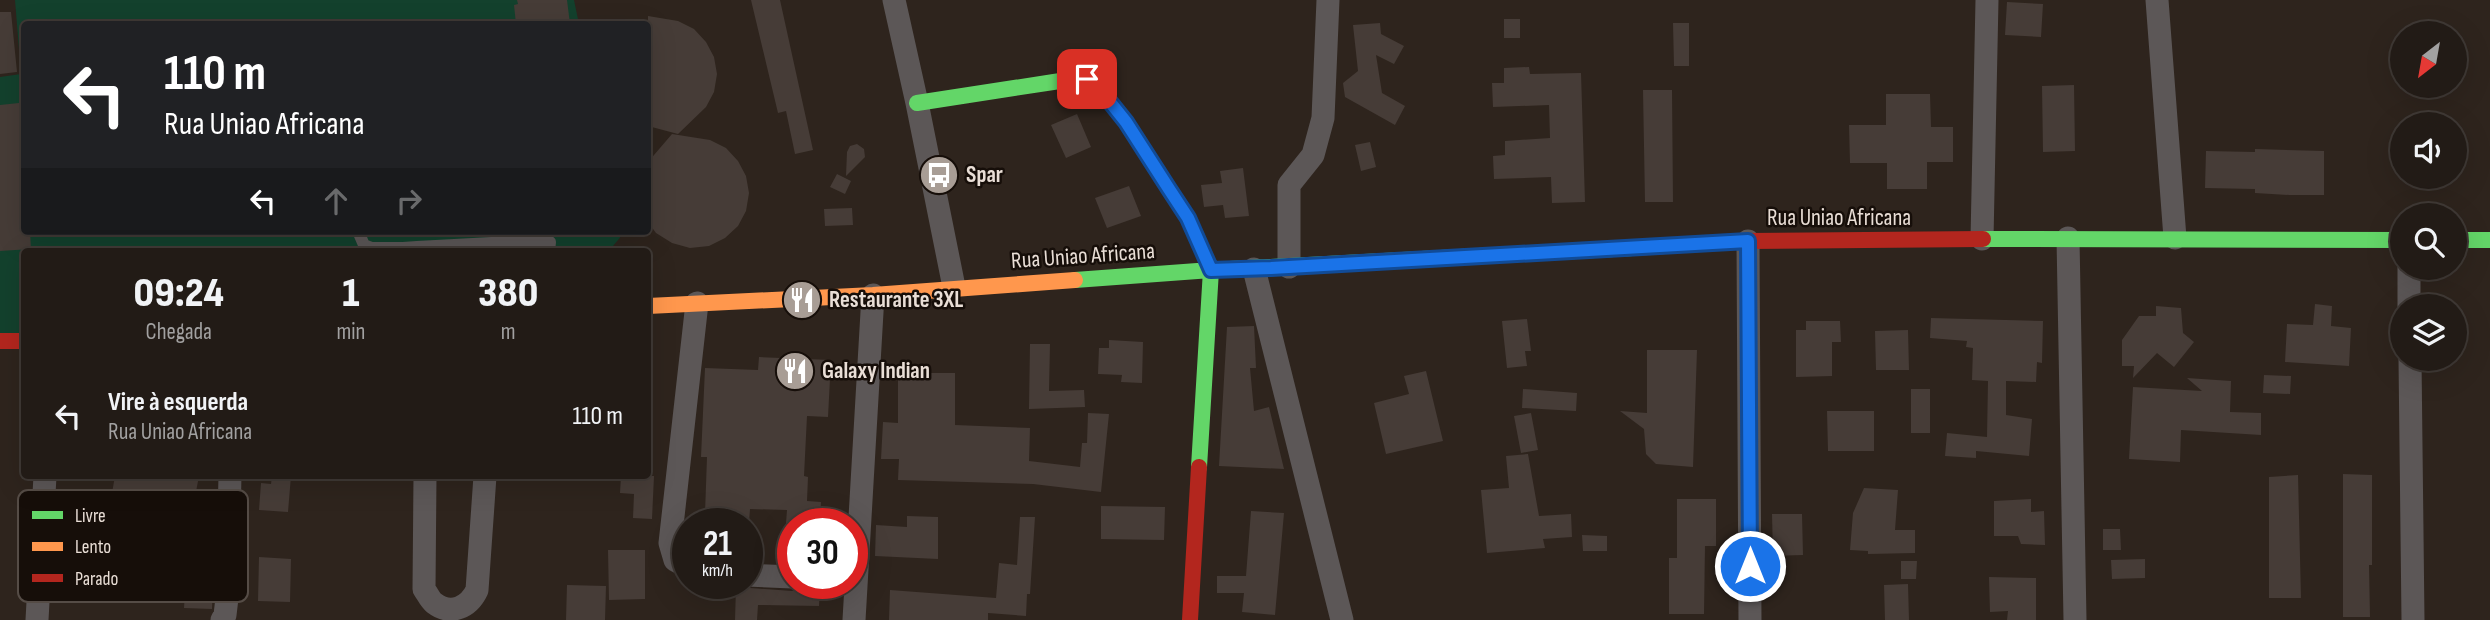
<!DOCTYPE html>
<html lang="pt">
<head>
<meta charset="utf-8">
<style>
  :root { --surface:#221b16; --page:#2e2823; --text:#f1f3f6; --muted:#a2a1a1; --line:#3f3935 }
  body { margin:0; font-family:"Sofia Sans Condensed",sans-serif; background:var(--page); color:var(--text); height:100vh; display:flex; flex-direction:column; font-size:26px; white-space:nowrap }
  * { box-sizing:border-box; margin:0 }
  p { font-size:23px; color:var(--muted) }
  .icon { flex:none; width:38px; height:38px; fill:none; stroke:currentColor; stroke-width:2; stroke-linecap:round; stroke-linejoin:round }
  .map { position:relative; flex:1; overflow:hidden }
  .drawer { position:absolute; left:21px; top:248px; width:630px; height:231px; display:flex; flex-direction:column; background:var(--surface); border-radius:7px; box-shadow:0 7px 28px #0002,0 0 0 2px var(--line) }
  .drawer>* { flex:none }
  .hud { position:absolute; left:21px; top:21px; width:630px; height:214px; border-radius:7px; box-shadow:0 7px 28px #0002,0 0 0 2px var(--line); background:#202124; color:#fff; overflow:hidden }
  .needle { width:46px; rotate:211deg }
  .buttons { position:absolute; left:2390px; top:21px; display:grid; gap:14px }
  .buttons a { display:grid; place-items:center; width:77px; height:77px; border-radius:50%; background:var(--surface); box-shadow:0 7px 28px #0002,0 0 0 2px var(--line); font-size:35px }
  .speed { position:absolute; left:672px; top:508px; display:flex; gap:14px; font-size:35px; font-weight:700; text-align:center }
  .speed>* { display:grid; place-content:center; width:91px; height:91px; border-radius:50%; background:var(--surface); box-shadow:0 7px 28px #0002,0 0 0 2px var(--line); line-height:1 }
  .speed small { font-size:18px; font-weight:400 }
  .speed .limit { border:10px solid #d22; background:#fff; color:#111 }
  .pin { position:absolute; display:grid; place-items:center; width:60px; height:60px; color:#fff; margin:-30px; border-radius:14px; box-shadow:0 4px 10px #0006 }
  .me { position:absolute; width:77px; margin:-38px; rotate:0deg; stroke-linejoin:round; filter:drop-shadow(0 0 5px #0008) }
  .turn { display:flex; align-items:center; gap:24px; height:147px; padding:0 28px; font-size:32px }
  .turn .icon { width:91px; height:91px; stroke-width:2.5 }
  .turn b { display:block; font-size:49px; line-height:60px }
  .lanes { display:flex; align-items:center; height:66px; padding:0 28px; background:#0003; justify-content:center; gap:35px; direction:ltr }
  .lanes .off { opacity:.35 }
  .eta { display:flex; justify-content:space-evenly; align-items:center; height:119px; text-align:center }
  .eta b { font-size:42px; font-weight:800; line-height:49px }
  ul { padding:0; list-style:none }
  li { display:flex; align-items:center; gap:21px; height:98px; padding:0 28px }
  li div { flex:1 }
  li b { display:block; font-size:26px }
  li em { font-style:normal }
  .map>svg:first-child { display:block }
  .green { fill:#13412d }
  .building { fill:#463c37 }
  .lines { fill:none; stroke-linecap:round; stroke-linejoin:round }
  .lane { stroke:#5c5757; stroke-width:12 }
  .street { stroke:#5c5757; stroke-width:23 }
  .fast { stroke:#63d668; stroke-width:16 }
  .slow { stroke:#ff974d; stroke-width:16 }
  .jam { stroke:#b3261e; stroke-width:16 }
  .route-casing { stroke:#114b97; stroke-width:18 }
  .route { stroke:#1a73e8; stroke-width:12 }
  .labels { text-anchor:middle; dominant-baseline:central; stroke-width:5; stroke-linejoin:round; paint-order:stroke }
  .poi-label { font-size:23px; font-weight:bold; fill:#e9ded6; stroke:#160e09; text-anchor:start }
  .street-label { font-size:23px; fill:#e9ded6; stroke:#160e09 }
  .key { fill:#160e09; stroke:#554c46; stroke-width:2 }
  .key-label { font-size:19px; fill:#e9ded6 }
</style>
</head>
<body>
<div class="map">
<svg width="2490" height="620" viewBox="0 0 2490 620">
  <rect width="100%" height="100%" fill="#2e241d"/>
  <path class="green" d="M15,0H574L579,24H24V231H622L623,234L608,252H24V335L0,336V77L21,74Z"/>
  <path class="building" d="M517,0H567L570,24H516L514,5L518,4Z
    M751,0H780L813,150L795,154L786,111L778,113Z
    M2007,2L2043,4L2041,37L2005,35Z
    M0,12H11L17,72L0,74Z
    M648,16L678,21L694,29L706,42L714,57L717,74L714,92L706,107L678,134L648,126Z
    M1504,19H1520V38H1504Z
    M1380,23L1381,34L1404,46L1394,64L1376,55L1382,93L1405,106L1395,125L1345,97L1343,83L1358,71L1353,25Z
    M1673,23H1689V66H1674Z
    M1529,67L1530,74L1581,73L1585,202L1552,203L1551,177L1494,179L1493,156L1505,155V141L1550,138L1549,105L1493,107L1492,83H1504V68Z
    M2074,85L2075,151L2043,152L2042,86Z
    M1643,90H1672L1673,202H1645Z
    M1886,94H1930L1931,127H1953V162H1927V189H1887V163H1850L1849,125H1886Z
    M19,103L24,167V231H30L31,249L0,251V105Z
    M1077,114L1091,147L1066,158L1051,125Z
    M672,134L710,140L726,148L738,161L746,176L749,193L746,211L738,226L725,238L709,246L690,248L672,243L656,233L648,222V162Z
    M1370,142L1376,167L1361,171L1355,145Z
    M857,144L864,149L865,157L846,176L847,152L850,146Z
    M2255,149L2324,151V195H2290L2255,193V189L2205,188L2206,151L2255,152Z
    M1243,168L1249,216L1225,218L1223,205L1204,207L1201,185L1222,183L1220,171Z
    M837,174L851,181L845,194L830,187Z
    M1129,186L1141,216L1107,228L1095,198Z
    M852,208L853,225L825,226L824,209Z
    M2315,304L2332,306L2331,326L2351,328L2349,366L2285,362L2287,324L2313,325Z
    M2156,306L2181,308L2183,333L2194,342L2174,367L2157,353L2133,378L2134,366H2122V340L2139,316H2156Z
    M1931,318L2043,321L2042,363L2037,362L2036,382L2006,381V415L2032,419L2029,456L1976,451V458L1945,456L1947,433L1987,437L1988,381L1972,380L1973,348L1966,347L1967,341L1930,338Z
    M1527,319L1531,351H1525L1527,366L1507,368L1502,321Z
    M1806,321H1840L1841,342H1832V376L1796,377V330H1806Z
    M1254,326L1256,368H1250L1254,411L1269,407L1284,469L1219,466L1227,327Z
    M1908,330L1909,370H1876L1875,331Z
    M1109,340L1143,342L1142,383L1121,382L1122,375L1098,374L1099,348H1109Z
    M1030,344H1050L1049,391L1084,390L1085,407L1029,409Z
    M1647,350H1697L1693,467L1656,464L1646,454L1644,429L1620,411L1647,413Z
    M759,357L831,360L828,417L807,416L804,476L808,477L807,501L821,502L820,523H786L787,510L750,509L749,523H715V515L705,514L707,457H701L705,368L758,370Z
    M1426,371L1443,441L1386,454L1374,403L1409,394L1404,376Z
    M898,373H955V425L1030,428L1029,461L1080,467L1082,443H1087L1088,413L1109,414L1101,492L1033,484L898,480L899,459H881L883,422L898,423Z
    M2264,375L2291,376L2290,394L2263,393Z
    M2187,378L2231,381L2230,412L2261,413V435L2181,430L2180,462L2129,459L2133,387L2202,391Z
    M1523,389L1577,393L1576,411L1522,408Z
    M1911,389H1930V433H1911Z
    M1827,411H1874V451H1828Z
    M1531,413L1538,450L1521,453L1514,416Z
    M1528,454L1539,516L1571,514L1572,537L1543,539L1545,548L1487,553L1481,490L1509,488L1506,456Z
    M2343,474L2372,475V565H2369L2370,617H2343Z
    M2298,475L2301,598H2269V477Z
    M115,476H199L195,497L215,499L214,514L186,511L184,524L160,521L161,555L195,554L196,584L213,585L212,609L184,608L185,591H160L159,565L113,576L106,543L94,541L96,532L86,531L91,491L112,493Z
    M272,476H291L288,512L259,510L261,483L271,484Z
    M621,476H654L652,519L633,518L634,494L620,493Z
    M1864,488L1898,490L1895,530H1915V553L1868,554V551L1850,550L1853,513Z
    M1677,499H1716V546H1705L1704,614H1669V558H1677Z
    M2031,499V512L2044,511L2045,545L2021,544L2018,536H1994V501Z
    M1101,506L1165,507L1164,540L1101,539Z
    M1251,511L1284,513L1275,615L1242,612L1244,593H1217V576H1246Z
    M1772,514H1802L1803,555L1773,556Z
    M907,516L938,517V559L875,556L876,525L907,527Z
    M1020,517H1035L1030,594H1027L1026,616L988,613V620H889L890,590L996,598L999,563L1017,565Z
    M2103,529H2120L2121,550H2103Z
    M1582,535L1607,536V551H1583Z
    M608,550H645V599L609,600Z
    M259,557L291,559L290,602L258,601Z
    M2145,559V578L2112,579L2111,560Z
    M1901,561H1917L1916,579H1901Z
    M1989,577L2036,578V620H2007L2008,611L1990,612Z
    M1908,584L1909,620H1885L1884,585Z
    M567,585L606,586L605,620H566Z
    M736,587L792,591L820,589L819,606L758,605L757,620H735Z"/>
  <g class="lines">
    <path class="lane" d="M358,231L364,245L372,248H403
      M403,252V248L417,247L528,241L550,242L549,252"/>
    <path class="street" d="M894,0L917,103L954,287
      M2157,0L2175,238
      M2068,238L2075,620
      M1982,239L1987,0
      M1748,241L1750,620
      M1289,267V185L1313,155L1323,118L1328,0
      M2409,268V306
      M1254,269L1342,620
      M2410,359L2413,620
      M425,476L424,589C427,593 430,600 434,603C451,616 469,607 477,590L485,476
      M688,567L675,560L670,543L697,303
      M747,575L793,577
      M37,620L45,476
      M222,620L225,615L227,598L230,476
      M854,620L873,295"/>
    <path class="fast" d="M917,103L1073,79H1087L1098,87L1126,122L1188,218L1211,270L1199,467
      M1983,239L2403,240
      M2455,240H2490
      M1075,280L1211,270L1632,248"/>
    <path class="slow" d="M648,306L873,295L1075,280"/>
    <path class="jam" d="M1632,248L1748,241L1983,239
      M0,341H24
      M1190,620L1199,467"/>
  </g>
  <g class="lines">
    <g class="route-casing">
      <path id="route" d="M1087,79L1098,87L1126,122L1169,189L1188,218L1211,270L1271,268L1748,241L1750,566"/>
    </g>
    <use href="#route" class="route"/>
  </g>
  <defs>
    <g id="bus-disc" transform="scale(2.0125)"><circle r="9.5" fill="#a89d95" stroke="#160e09"/><path d="M-5-6H5V4H4V6H2V4H-2V6H-4V4H-5ZM-3.5-4V0h7V-4ZM-3.5 1.2v1.5H-2V1.2ZM2 1.2v1.5H3.5V1.2Z" fill="#fff"/></g>
    <g id="restaurant-disc" transform="scale(2.0125)"><circle r="9.5" fill="#a89d95" stroke="#160e09"/><path d="M-5-6h1v4h1v-4h1v4h1v-4h1v5L-1.5 .5V6h-2V.5L-5-1ZM5-6V6H3V1.5H1.5Q1.5-4 5-6Z" fill="#fff"/></g>
  </defs>
  <g fill-rule="evenodd">
    <use href="#bus-disc" x="939" y="175"/>
    <use href="#restaurant-disc" x="802" y="300"/>
    <use href="#restaurant-disc" x="795" y="371"/>
  </g>
  <g class="labels">
    <g class="poi-label">
      <text x="966" y="175">Spar</text>
      <text x="829" y="300">Restaurante 3XL</text>
      <text x="822" y="371">Galaxy Indian</text>
    </g>
    <g class="street-label">
      <text x="1839" y="218">Rua Uniao Africana</text>
      <text transform="translate(1083 256) rotate(-4)">Rua Uniao Africana</text>
    </g>
  </g>
  <rect x="18" y="490" width="230" height="112" rx="10" class="key"/>
  <rect x="32" y="511" width="31" height="8" fill="#63d668"/>
  <rect x="32" y="542" width="31" height="9" fill="#ff974d"/>
  <rect x="32" y="574" width="31" height="8" fill="#b3261e"/>
  <g class="key-label">
    <text x="75" y="522">Livre</text>
    <text x="75" y="553">Lento</text>
    <text x="75" y="585">Parado</text>
  </g>
</svg>
<div class="buttons">
<a><svg class="needle" viewBox="-14 -14 28 28"><path d="M0-13l5 13h-10z" fill="#e53935"/><path d="M0 13l5-13h-10z" fill="#a2a1a1"/></svg></a>
<a><svg class="icon" aria-label="sound" viewBox="0 0 24 24"><path d="M4 9h4l5-4v14l-5-4H4zM17 9q2 3 0 6"/></svg></a>
<a><svg class="icon" aria-label="search" viewBox="0 0 24 24"><circle cx="10" cy="10" r="6"/><path d="M15 15l6 6"/></svg></a>
<a><svg class="icon" aria-label="layers" viewBox="0 0 24 24"><path d="M12 4l9 5-9 5-9-5zM3 14l9 5 9-5"/></svg></a>
</div>
<div class="speed"><div>21<small>km/h</small></div><div class="limit">30</div></div>
<div class="pin" style="left:1087px;top:79px;background:#d93025"><svg class="icon" aria-label="arrive" viewBox="0 0 24 24"><path d="M6 21V4h12l-3 4 3 4H6"/></svg></div>
<svg class="me" style="left:1750px;top:566px" viewBox="-20 -20 40 40"><circle r="17" fill="#1a73e8" stroke="#fff" stroke-width="3"/><path d="M0-11L8 9 0 5-8 9z" fill="#fff"/></svg>
<div class="hud">
<div class="turn"><svg class="icon" aria-label="left" viewBox="0 0 24 24"><path d="M17 20v-9H6M10 6l-5 5 5 5"/></svg><div><b>110 m</b>Rua Uniao Africana</div></div>
<div class="lanes"><svg class="icon" aria-label="left" viewBox="0 0 24 24"><path d="M17 20v-9H6M10 6l-5 5 5 5"/></svg><svg class="icon off" aria-label="ahead" viewBox="0 0 24 24"><path d="M12 20V5M6 11l6-6 6 6"/></svg><svg class="icon off" aria-label="right" viewBox="0 0 24 24"><path d="M7 20v-9h11M14 6l5 5-5 5"/></svg></div>
</div>
<section class="drawer">
<div class="eta">
<div><b>09:24</b><p>Chegada</p></div>
<div><b>1</b><p>min</p></div>
<div><b>380</b><p>m</p></div>
</div>
<ul>
<li><svg class="icon" aria-label="left" viewBox="0 0 24 24"><path d="M17 20v-9H6M10 6l-5 5 5 5"/></svg><div><b>Vire à esquerda</b><p>Rua Uniao Africana</p></div><em>110 m</em></li>
</ul>
</section>
</div>
</body>
</html>
